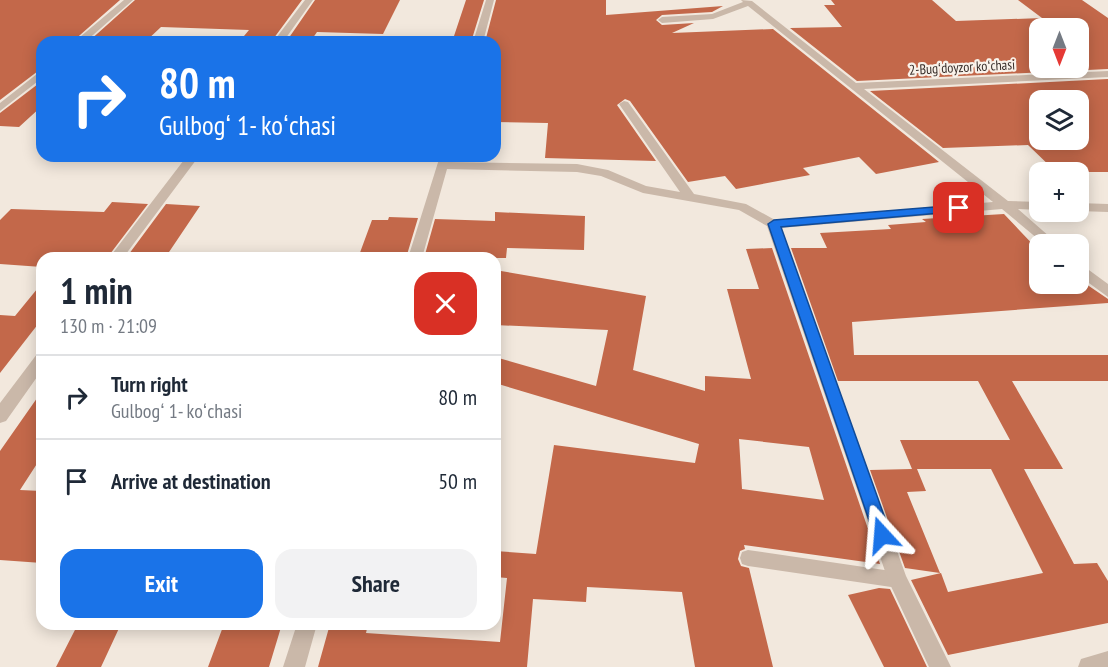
<!DOCTYPE html>
<html lang="en">
<head>
<meta charset="utf-8">
<style>
  :root { --surface:#fff; --page:#f2f2f3; --text:#1f2937; --muted:#747a83; --line:#e0e1e3; --accent:#1a73e8 }
  body { margin:0; font-family:"PT Sans Narrow",sans-serif; background:var(--page); color:var(--text); height:100vh; display:flex; flex-direction:column; font-size:22px; white-space:nowrap }
  * { box-sizing:border-box; margin:0 }
  p { font-size:20px; color:var(--muted) }
  .icon { flex:none; width:33px; height:33px; fill:none; stroke:currentColor; stroke-width:2; stroke-linecap:round; stroke-linejoin:round }
  .map { position:relative; flex:1; overflow:hidden }
  .panel { position:absolute; left:36px; top:252px; width:465px; height:378px; display:flex; flex-direction:column; background:var(--surface); border-radius:18px; box-shadow:0 3px 15px #0003 }
  .panel>* { flex:none }
  .guide { position:absolute; left:36px; top:36px; width:465px; height:126px; border-radius:18px; box-shadow:0 3px 15px #0003; background:#1a73e8; color:#fff; overflow:hidden }
  .needle { width:39px; rotate:180deg }
  .fabs { position:absolute; left:1029px; top:18px; display:grid; gap:12px }
  .fabs a { display:grid; place-items:center; width:60px; height:60px; border-radius:12px; background:var(--surface); box-shadow:0 3px 15px #0003; font-size:30px }
  .pin { position:absolute; display:grid; place-items:center; width:51px; height:51px; color:#fff; margin:-26px; border-radius:12px; box-shadow:0 3px 9px #0006 }
  .me { position:absolute; width:66px; margin:-33px; rotate:341deg; stroke-linejoin:round; filter:drop-shadow(0 0 4px #0008) }
  .turn { display:flex; align-items:center; gap:21px; height:126px; padding:0 24px; font-size:27px }
  .turn .icon { width:78px; height:78px; stroke-width:2.5 }
  .turn b { display:block; font-size:42px; line-height:51px }
  .round { display:grid; place-items:center; flex:none; width:63px; height:63px; border-radius:18px; background:var(--page) }
  .summary { display:flex; align-items:center; justify-content:space-between; height:102px; padding:0 24px }
  h1 { font-size:36px; font-weight:700; line-height:45px }
  .primary-button { display:flex; gap:12px; margin-top:auto; padding:12px 24px }
  .primary-button a { flex:1; height:69px; border-radius:18px; background:var(--accent); color:#fff; font-size:24px; font-weight:700; line-height:69px; text-align:center }
  .primary-button a+a { background:var(--page); color:var(--text) }
  ul { padding:0; list-style:none }
  li { display:flex; align-items:center; gap:18px; height:84px; padding:0 24px; border-top:2px solid var(--line) }
  li div { flex:1 }
  li b { display:block; font-size:22px }
  li em { font-style:normal }
  .map>svg:first-child { display:block }
  .building { fill:#c3684a; fill-rule:evenodd }
  .lines { fill:none; stroke-linecap:round; stroke-linejoin:round }
  .lane { fill:#cab8a9; fill-rule:evenodd }
  .street { fill:#cab8a9; fill-rule:evenodd }
  .route { fill:#1a73e8; stroke:#114b97; stroke-width:1.5 }
  .labels { text-anchor:middle; dominant-baseline:central; stroke-width:4.5; stroke-linejoin:round; paint-order:stroke }
  .far-street-label { font-size:14px; fill:#372d29; stroke:#f9f2ea }
</style>
</head>
<body>
<div class="map">
<svg width="1108" height="667" viewBox="0 0 1108 667">
  <rect width="100%" height="100%" fill="#f2e8dd"/>
  <path class="building" d="M0,0H120L72,42H42V68L0,100Z
    M135,0H302L271,42H239L249,30L161,27L145,42H88Z
    M315,0H400L383,34L317,32L310,42H286Z
    M466,0H484L471,42H452Z
    M496,0H606V15L723,6L712,12L662,15L656,20L662,25L694,23L672,33L773,29L939,162L876,174L859,157L803,168L810,175L736,189L725,176L688,182L630,101L625,99L617,105L656,161L545,158L548,123L495,122V42H485Z
    M831,0H932L956,21L1042,18L1018,0H1082L1108,18V69L857,81L790,28L842,27L824,5H835ZM1040,28H1078V68H1040Z
    M1108,79V172H1056L1028,145L943,148L870,91ZM1040,100H1078V140H1040Z
    M42,81V106L19,127L0,126V113Z
    M112,202L148,204L107,258H100L94,254L90,258H42V267L0,264V220L11,209L104,212Z
    M166,204L200,206L165,258H126Z
    M495,212L585,216L584,250L507,248L506,258H424L435,219L495,221Z
    M1004,214L1040,252V284H1086L1108,299V303L852,322L854,355H1108V381H1012L1063,469H1024L1074,564L1097,563L1108,581V623L948,655L911,580L941,573L948,592L1043,573L991,469H917L926,491L907,492L940,573L905,568L870,470L912,469L900,440H1010L978,381H838L791,248H827L820,233L891,229L888,225L926,222L922,219Z
    M389,217L418,218L406,258H358L372,220H388Z
    M772,248L880,564L744,545L745,549L740,551L738,559L741,566L749,568L773,667H695L682,592L587,587L586,602L533,599L527,667H318L330,624H368L366,633L500,642L507,578L495,577V551L536,554L554,445L695,463L699,444L495,383V357L596,386L608,330L495,325V270L646,296L633,370L705,391V376L751,379L727,289H759L746,249ZM739,439L809,447L824,500L742,489Z
    M42,283V319L0,373V315L15,316Z
    M42,391V456L20,490L42,491V563L0,560V451Z
    M879,588L890,589L927,667H884L848,595Z
    M78,624H121L101,667H56Z
    M224,624H282L269,667H208Z"/>
  <g class="lines">
    <path class="lane" d="M748,550L898,572L904,574L906,580L904,586L898,588L748,566L742,564L740,558L742,552Z"/>
    <path class="street" d="M124,0H133L85,42H74Z
      M305,0H313L283,42H273Z
      M486,0H494L483,42H473Z
      M741,0L752,1L856,83L1108,71V77L864,89L1008,201L1040,202V210L1018,209L1058,244H1044L1002,209L781,228L906,576L951,667H929L888,580L767,226L739,210L643,193L601,176L577,172L447,169L422,258H408L440,156H450L449,162L577,164L608,170L646,186L680,192L619,104L624,101L628,102L694,194L746,204L775,220L993,202L748,6L713,19L662,23L658,20L662,17L712,14L743,2Z
      M42,70V78L0,111V103Z
      M187,156H199L123,258H109Z
      M1078,203L1108,204V212L1078,211Z
      M1078,262L1108,284V297L1078,275Z
      M42,352V370L6,421L0,423V403L37,354Z
      M297,624H317L305,667H283Z
      M1108,651V667H1078L1081,659Z"/>
  </g>
  <path class="route" d="M959,205L964,208L963,211L781,227L891,535L889,541L882,544L876,541L874,535L768,224L774,220Z"/>
  <g class="labels">
    <g class="far-street-label">
      <text transform="translate(962 67) rotate(-3)">2-Bugʻdoyzor koʻchasi</text>
    </g>
  </g>
</svg>
<div class="fabs">
<a><svg class="needle" viewBox="-14 -14 28 28"><path d="M0-13l5 13h-10z" fill="#e53935"/><path d="M0 13l5-13h-10z" fill="#747a83"/></svg></a>
<a><svg class="icon" aria-label="layers" viewBox="0 0 24 24"><path d="M12 4l9 5-9 5-9-5zM3 14l9 5 9-5"/></svg></a>
<a>+</a>
<a>−</a>
</div>
<div class="pin" style="left:959px;top:208px;background:#d93025"><svg class="icon" aria-label="arrive" viewBox="0 0 24 24"><path d="M6 21V4h12l-3 4 3 4H6"/></svg></div>
<svg class="me" style="left:882px;top:535px" viewBox="-20 -20 40 40"><path d="M0-17L14 15 0 8-14 15z" fill="#1a73e8" stroke="#fff" stroke-width="4"/></svg>
<div class="guide">
<div class="turn"><svg class="icon" aria-label="right" viewBox="0 0 24 24"><path d="M7 20v-9h11M14 6l5 5-5 5"/></svg><div><b>80 m</b>Gulbogʻ 1- koʻchasi</div></div>
</div>
<section class="panel">
<div class="summary"><div><h1>1 min</h1><p>130 m · 21:09</p></div><a class="round" style="background:#d93025;color:#fff"><svg class="icon" aria-label="close" viewBox="0 0 24 24"><path d="M6 6l12 12M18 6L6 18"/></svg></a></div>
<ul>
<li><svg class="icon" aria-label="right" viewBox="0 0 24 24"><path d="M7 20v-9h11M14 6l5 5-5 5"/></svg><div><b>Turn right</b><p>Gulbogʻ 1- koʻchasi</p></div><em>80 m</em></li>
<li><svg class="icon" aria-label="arrive" viewBox="0 0 24 24"><path d="M6 21V4h12l-3 4 3 4H6"/></svg><div><b>Arrive at destination</b></div><em>50 m</em></li>
</ul>
<div class="primary-button"><a>Exit</a><a>Share</a></div>
</section>
</div>
</body>
</html>
